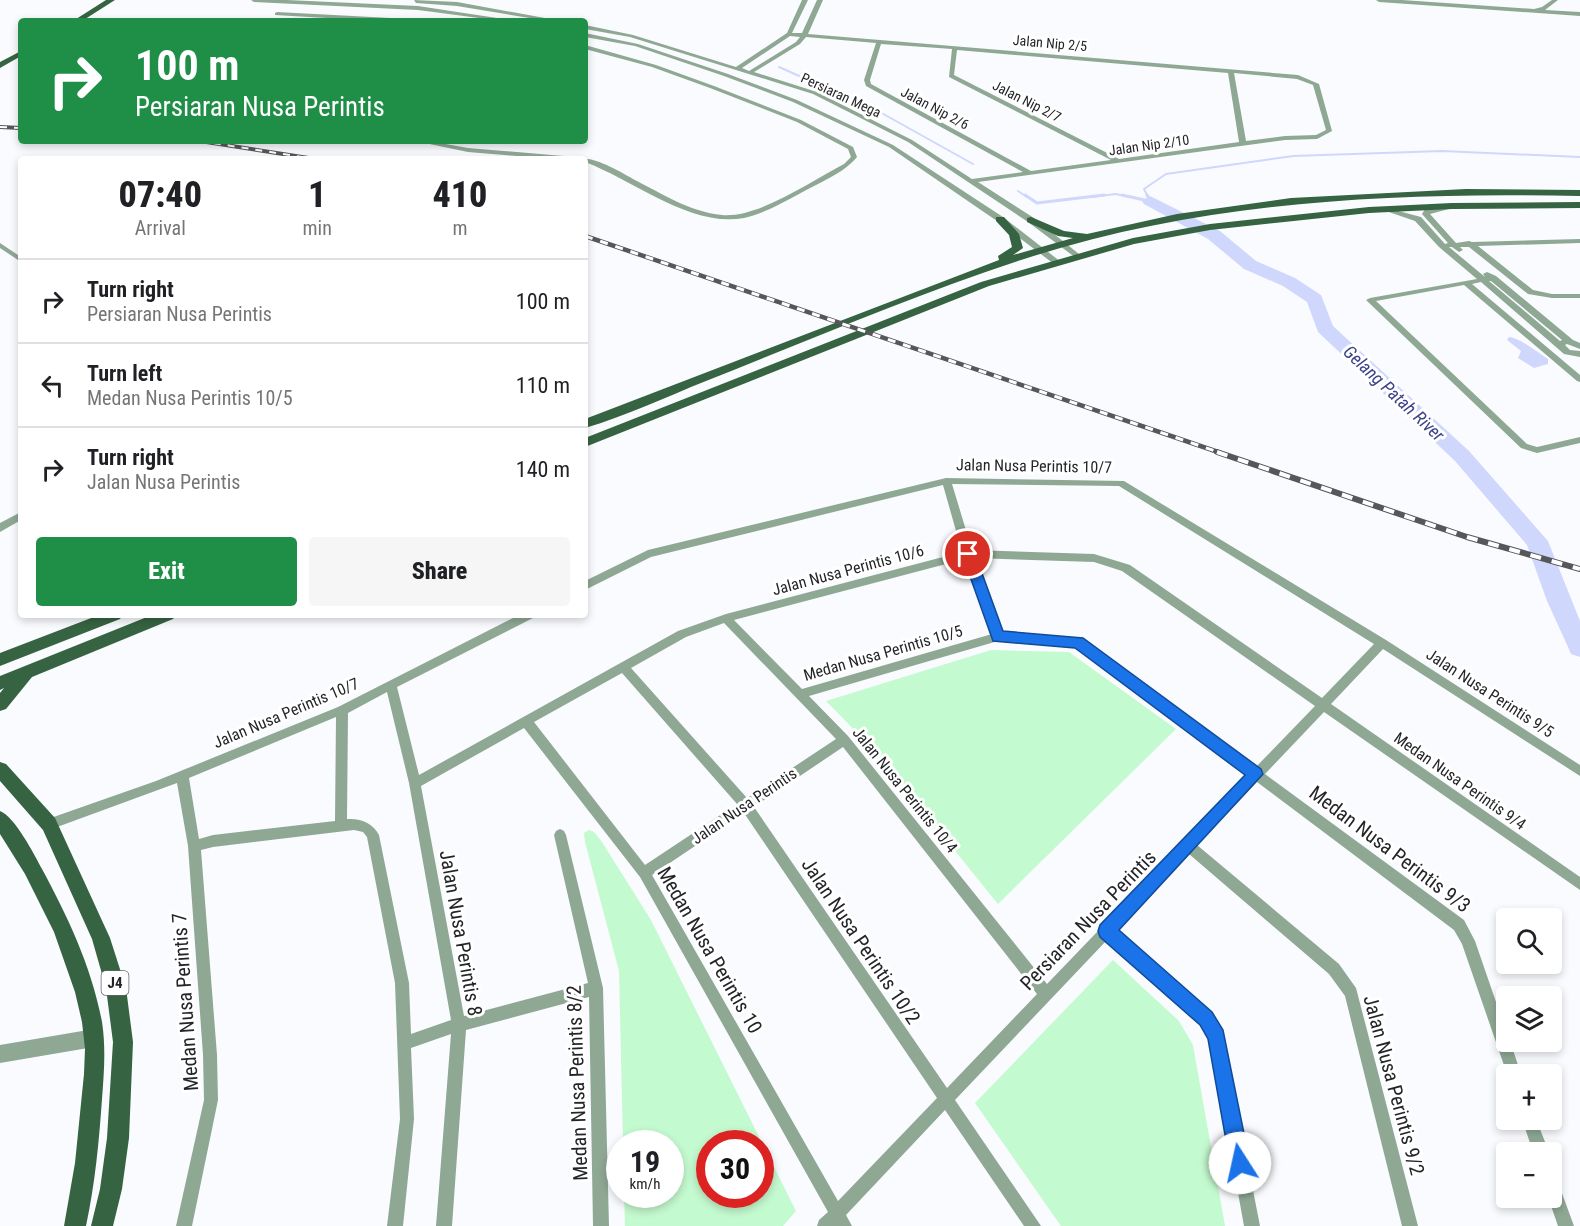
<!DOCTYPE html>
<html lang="en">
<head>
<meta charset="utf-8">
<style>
  :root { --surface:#fff; --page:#f6f6f6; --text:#202124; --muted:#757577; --line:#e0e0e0; --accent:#1f8f48 }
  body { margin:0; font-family:"Roboto Condensed",sans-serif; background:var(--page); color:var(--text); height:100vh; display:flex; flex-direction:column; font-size:22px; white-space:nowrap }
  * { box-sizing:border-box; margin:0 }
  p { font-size:20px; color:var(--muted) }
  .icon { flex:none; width:33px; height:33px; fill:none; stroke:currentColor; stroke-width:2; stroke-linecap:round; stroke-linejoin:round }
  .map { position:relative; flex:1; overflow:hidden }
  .drawer { position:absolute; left:18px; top:156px; width:570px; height:462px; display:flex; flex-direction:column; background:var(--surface); border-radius:6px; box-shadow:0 3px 9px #0003 }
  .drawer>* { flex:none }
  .top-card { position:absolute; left:18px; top:18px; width:570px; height:126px; border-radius:6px; box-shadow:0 3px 9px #0003; background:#1f8f48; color:#fff; overflow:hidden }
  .controls { position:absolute; left:1496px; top:908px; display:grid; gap:12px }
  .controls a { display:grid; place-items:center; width:66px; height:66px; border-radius:6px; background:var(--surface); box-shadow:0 3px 9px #0003; font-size:30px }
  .speed { position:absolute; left:606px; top:1130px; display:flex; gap:12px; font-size:30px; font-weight:700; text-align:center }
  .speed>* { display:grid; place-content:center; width:78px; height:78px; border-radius:50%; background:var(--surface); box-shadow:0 3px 9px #0003; line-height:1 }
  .speed small { font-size:15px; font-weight:400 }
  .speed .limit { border:9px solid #d22; background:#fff; color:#111 }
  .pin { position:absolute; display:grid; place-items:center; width:51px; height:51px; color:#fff; margin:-26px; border:3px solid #fff; border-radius:50%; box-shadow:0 2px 6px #0007 }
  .me { position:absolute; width:66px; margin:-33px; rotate:350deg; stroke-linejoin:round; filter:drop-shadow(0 0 4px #0008) }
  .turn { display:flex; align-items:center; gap:21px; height:126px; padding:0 18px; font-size:27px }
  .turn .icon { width:78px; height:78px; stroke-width:2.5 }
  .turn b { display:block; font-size:42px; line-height:51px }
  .eta { display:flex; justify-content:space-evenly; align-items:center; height:102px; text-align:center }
  .eta b { font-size:36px; font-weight:800; line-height:42px }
  .action { display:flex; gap:12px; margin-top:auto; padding:12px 18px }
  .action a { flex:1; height:69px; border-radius:6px; background:var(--accent); color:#fff; font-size:24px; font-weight:800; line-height:69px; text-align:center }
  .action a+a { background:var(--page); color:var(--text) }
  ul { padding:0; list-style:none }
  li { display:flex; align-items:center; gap:18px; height:84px; padding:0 18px; border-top:2px solid var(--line) }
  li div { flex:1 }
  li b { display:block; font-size:22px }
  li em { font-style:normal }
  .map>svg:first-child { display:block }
  .green { fill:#c4facf; fill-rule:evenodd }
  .water { fill:#d0d7fd }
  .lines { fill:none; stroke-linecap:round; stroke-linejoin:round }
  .stream-far1 { stroke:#d0d7fd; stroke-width:2 }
  .stream { stroke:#d0d7fd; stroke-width:3 }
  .river { fill:#d0d7fd; fill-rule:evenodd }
  .minor { fill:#8fa894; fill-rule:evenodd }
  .tertiary { fill:#8fa894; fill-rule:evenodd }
  .primary { fill:#366341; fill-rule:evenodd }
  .rail-far2-casing { stroke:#56575a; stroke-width:4 }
  .rail-far1-casing { stroke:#56575a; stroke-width:4.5 }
  .rail-casing { stroke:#56575a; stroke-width:6 }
  .rail-far2 { stroke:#fff; stroke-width:2; stroke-dasharray:7; stroke-linecap:butt }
  .rail-far1 { stroke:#fff; stroke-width:3; stroke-dasharray:8; stroke-linecap:butt }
  .rail { stroke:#fff; stroke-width:4; stroke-dasharray:11; stroke-linecap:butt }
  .route { fill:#1a73e8; stroke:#114b97; stroke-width:1.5 }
  .labels { text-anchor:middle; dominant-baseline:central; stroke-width:6; stroke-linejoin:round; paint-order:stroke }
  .far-street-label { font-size:14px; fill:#242528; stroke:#fff }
  .shield { fill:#fff; stroke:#666668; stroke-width:1.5 }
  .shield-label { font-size:15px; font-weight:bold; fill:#242528 }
  .street-label { font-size:16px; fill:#242528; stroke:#fff }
  .water-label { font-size:18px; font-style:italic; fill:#3d428a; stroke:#fff }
  .near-street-label { font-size:20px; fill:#242528; stroke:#fff }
</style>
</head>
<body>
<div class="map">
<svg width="1580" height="1226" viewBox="0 0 1580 1226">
  <rect width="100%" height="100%" fill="#fafbfe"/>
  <path class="green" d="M991,650L1069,652L1176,729L998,904L870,746L826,701Z
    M589,830L594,832L602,842L651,920L796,1211L783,1226H625L624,1194H670V1143H623L619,971L585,842L584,833ZM710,1143H760V1194H710Z
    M1113,960L1179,1021L1193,1045L1225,1226H1061L975,1103Z"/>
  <path class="water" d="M1509,337C1518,337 1539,353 1548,359V364L1534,368L1518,358L1521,351L1507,340Z"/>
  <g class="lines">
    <path class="stream-far1" d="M779,67L878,111L973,164
      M1018,191L1027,197
      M1091,197L1116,194L1129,197
      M1148,197L1144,189L1166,174L1293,156L1442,151L1580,157"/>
    <path class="stream" d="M1025,195L1037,203L1104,195
      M1122,195L1149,201
      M1147,195L1150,201"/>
    <path class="river" d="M1150,196L1220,231L1256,261L1295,278L1321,295L1333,326L1469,451L1548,541L1580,621V657L1571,654L1568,647L1547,601L1527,545L1455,461L1318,332L1307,302L1283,286L1244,269L1208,239L1144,204L1142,201Z"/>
    <path class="minor" d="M251,0H287L418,6L517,21H502L418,10L254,2Z
      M414,0L457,2L561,21H548L457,6L416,3Z
      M802,0H808L792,33H802L817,0H823L808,34L1298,75L1319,84L1332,131L1317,139L1285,140L978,182L1034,218L1079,254L1080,256L1076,258L1028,222L908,142L813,94L630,37L585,29V25L633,35L736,67L787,33ZM790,36L800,37L796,42L749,71L742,68ZM806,37L876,43L864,80L866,86L1023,172L972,179L912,140L817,92L754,72L800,44ZM881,44L952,49L949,77L1111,160L1031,171L871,84L870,80ZM957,50L1228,73L1239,142L1119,159L954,75ZM1234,73L1297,79L1313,85L1326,130L1316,135L1285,136L1246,141Z
      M1376,0H1402L1534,9L1542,7L1552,0H1558L1545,10L1580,12V16L1379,2Z
      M277,12L409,19L412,21H378L275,15V13Z
      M585,33L638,44L728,74L797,100L893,145L1003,217L1061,262L1054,264L997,221L889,147L793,102L724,76L635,46L585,37Z
      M585,45L656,65L714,86L801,120L853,147L857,157C843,174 818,183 799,194C782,203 763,214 744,218C691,228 633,180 585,162V159H582C595,157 621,172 633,179C661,193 690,212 722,215C759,218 811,181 844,164L851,157L848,149L797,122L710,88L652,67L585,49Z
      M415,141H429L468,148L575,157L578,159H551L468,152Z
      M1446,205H1449V209L1430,214L1456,243L1469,241L1472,242L1580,239V243L1478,246L1533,290L1552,294H1580V298H1552L1528,294L1469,247H1460L1463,250L1459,252L1452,247H1449L1485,277L1483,274L1487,272L1496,276L1573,340L1580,343V349L1567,344L1565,345L1570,350L1580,351V357L1564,354L1481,282L1472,284L1580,375V382L1577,381L1464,285L1376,301L1527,444L1537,447L1580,437V443L1537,453L1521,448L1366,300L1370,298L1477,279L1439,247L1415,221L1383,210L1387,208L1421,217L1445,244L1448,243L1422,214L1425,209ZM1489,281H1491L1562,340L1560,341Z
      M0,243L21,257V262L0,248Z
      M946,478L1124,481L1386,640L1580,765V776L1383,649L1331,704L1580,877V890L1324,712L1265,774L1464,920L1475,941L1506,1031V1041H1510L1521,1074H1507L1462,944L1454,930L1257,782L1197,845L1339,964L1356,988L1418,1226H1402L1345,996L1329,974L1189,854L1116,931L1211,1013L1222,1031L1260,1226H1244L1210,1038L1201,1023L1107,940L955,1100L1041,1226H1024L945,1110L846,1215L852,1226H817L819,1220L828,1212L640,877L524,728L421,786L464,1016L588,983L554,835L556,831L560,829L564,831L566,835L603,988L609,1226H593L589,997L466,1030L452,1226H436L451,1034L411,1048L414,1119L403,1226H387L400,1119L395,983L367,837L363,832L354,830L213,847L201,850L217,1055L218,1100L192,1226H176L204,1100L203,1055L188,846L177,783L49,830L45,828L43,824L45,820L156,781L338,707L519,615H534L533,618L397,687L419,775L678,631L726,614L962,552L943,485L651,557L585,590V581L648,550ZM952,484L1119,486L1374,644L1322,698L1130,565L1094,554L972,550ZM974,558L1094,562L1122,571L1315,706L1256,767L1082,639L1002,633ZM965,559L992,634L802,689L734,620ZM724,623L836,739L747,798L631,668L686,637ZM998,641L1076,646L1248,775L1047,984L848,736L809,696ZM622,673L737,804L645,865L534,722ZM387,692L409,783L451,1020L411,1034L409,983L379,835C373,823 361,818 347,819L348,713ZM336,717L335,821L213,835L199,839L189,778ZM843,747L1037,994L947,1088L754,807ZM744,813L937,1098L838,1201L652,875Z
      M21,512V520L0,532V523Z
      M1522,1119H1536L1549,1152H1533Z
      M1551,1174L1556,1177L1574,1226H1558L1548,1197H1551Z"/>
    <path class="tertiary" d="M94,1029L100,1032L103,1038L100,1044L94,1047L0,1063V1045Z"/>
    <path class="primary" d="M106,0H115L82,21H73Z
      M21,51V56L0,68V62Z
      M1466,189L1580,190V196C1391,192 1201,201 1021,260C914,295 810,340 706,381C666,397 626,416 585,428V419L999,260L998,256L1012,247L1009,235L996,221V217H1004L1019,234L1023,248L1013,255L1073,238L1058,236L1027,222V218L1031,217L1064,231L1087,234L1177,214L1291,198Z
      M1580,202V208L1452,209L1369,213L1210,230L1134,244L989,286L585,447V438L981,282L1133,238L1210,224L1369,207L1452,203Z
      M99,615H123L120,619L0,666V653Z
      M152,615H176L173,619L32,677L6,709L0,711V693L4,688L0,690V676Z
      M0,762L6,764L55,818L110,938L126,988L133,1042L129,1138L122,1189L113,1226H91L100,1189L107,1138L113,1042L106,988L92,939L43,830L0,781Z
      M0,811C15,817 34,854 42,869C68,917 92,968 102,1022C106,1048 104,1073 102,1099C99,1142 95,1184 86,1226H64L75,1163L84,1074L85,1049L82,1022L75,992L54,932L25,874L0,834Z"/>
    <g class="rail-far2-casing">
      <path id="rail-far2" d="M0,127L21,128
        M200,141L315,159"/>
    </g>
    <g class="rail-far1-casing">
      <path id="rail-far1" d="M585,236L1221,453"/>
    </g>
    <g class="rail-casing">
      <path id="rail" d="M1217,452L1467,537L1580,569"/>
    </g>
    <use href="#rail-far2" class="rail-far2"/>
    <use href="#rail-far1" class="rail-far1"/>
    <use href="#rail" class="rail"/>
  </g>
  <path class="route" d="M968,549L975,554L1003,631L1083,638L1261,769L1263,774L1119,930L1212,1012L1223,1030L1250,1163L1247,1170L1240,1173L1233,1170L1230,1163L1208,1039L1200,1025L1100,937L1098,931L1100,925L1245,775L1075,648L993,641L962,554Z"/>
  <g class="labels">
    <g class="far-street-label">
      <text transform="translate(1050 43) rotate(5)">Jalan Nip 2/5</text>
      <text transform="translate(841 95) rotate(25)">Persiaran Mega</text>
      <text transform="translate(1027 101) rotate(27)">Jalan Nip 2/7</text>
      <text transform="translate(935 108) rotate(28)">Jalan Nip 2/6</text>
      <text transform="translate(1149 145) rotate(-8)">Jalan Nip 2/10</text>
    </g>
    <rect class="shield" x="101.5" y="971" width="27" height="24" rx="4.5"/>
    <g class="shield-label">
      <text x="115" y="983">J4</text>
    </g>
    <g class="street-label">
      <text transform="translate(1034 466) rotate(1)">Jalan Nusa Perintis 10/7</text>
      <text transform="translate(848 570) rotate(-15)">Jalan Nusa Perintis 10/6</text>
      <text transform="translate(883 653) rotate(-16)">Medan Nusa Perintis 10/5</text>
      <text transform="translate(1490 693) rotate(33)">Jalan Nusa Perintis 9/5</text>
      <text transform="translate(286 713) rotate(-23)">Jalan Nusa Perintis 10/7</text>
      <text transform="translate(1460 781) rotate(35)">Medan Nusa Perintis 9/4</text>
      <text transform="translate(905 790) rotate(51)">Jalan Nusa Perintis 10/4</text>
      <text transform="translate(744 806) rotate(-34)">Jalan Nusa Perintis</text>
    </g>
    <g class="water-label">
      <text transform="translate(1394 393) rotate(43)">Gelang Patah River</text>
    </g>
    <g class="near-street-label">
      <text transform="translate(1390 849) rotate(37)">Medan Nusa Perintis 9/3</text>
      <text transform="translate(1088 920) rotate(-46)">Persiaran Nusa Perintis</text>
      <text transform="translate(461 933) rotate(80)">Jalan Nusa Perintis 8</text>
      <text transform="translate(861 941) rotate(56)">Jalan Nusa Perintis 10/2</text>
      <text transform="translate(710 950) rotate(60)">Medan Nusa Perintis 10</text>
      <text transform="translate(185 1002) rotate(-94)">Medan Nusa Perintis 7</text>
      <text transform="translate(577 1083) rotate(-92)">Medan Nusa Perintis 8/2</text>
      <text transform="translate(1394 1085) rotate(75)">Jalan Nusa Perintis 9/2</text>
    </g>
  </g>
</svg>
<div class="controls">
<a><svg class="icon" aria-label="search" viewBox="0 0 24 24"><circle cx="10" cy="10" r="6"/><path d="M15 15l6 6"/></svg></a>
<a><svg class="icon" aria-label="layers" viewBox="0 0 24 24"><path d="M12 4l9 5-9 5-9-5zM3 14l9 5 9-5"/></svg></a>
<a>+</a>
<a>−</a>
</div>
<div class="speed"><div>19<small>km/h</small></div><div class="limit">30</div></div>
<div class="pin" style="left:968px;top:554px;background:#d93025"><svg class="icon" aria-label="arrive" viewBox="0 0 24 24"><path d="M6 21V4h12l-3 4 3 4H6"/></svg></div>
<svg class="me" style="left:1240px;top:1163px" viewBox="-20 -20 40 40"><circle r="19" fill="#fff"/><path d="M0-13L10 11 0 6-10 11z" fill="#1a73e8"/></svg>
<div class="top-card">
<div class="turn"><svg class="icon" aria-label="right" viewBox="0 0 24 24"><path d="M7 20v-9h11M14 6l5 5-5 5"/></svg><div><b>100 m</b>Persiaran Nusa Perintis</div></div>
</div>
<section class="drawer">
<div class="eta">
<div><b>07:40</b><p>Arrival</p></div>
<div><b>1</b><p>min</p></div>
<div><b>410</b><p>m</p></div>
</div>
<ul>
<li><svg class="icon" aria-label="right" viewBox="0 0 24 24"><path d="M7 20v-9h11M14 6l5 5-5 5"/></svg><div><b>Turn right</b><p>Persiaran Nusa Perintis</p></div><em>100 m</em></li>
<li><svg class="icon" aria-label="left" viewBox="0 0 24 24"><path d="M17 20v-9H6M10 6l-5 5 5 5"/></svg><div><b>Turn left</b><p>Medan Nusa Perintis 10/5</p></div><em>110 m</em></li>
<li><svg class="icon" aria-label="right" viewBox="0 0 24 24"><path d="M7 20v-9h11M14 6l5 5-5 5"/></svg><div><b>Turn right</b><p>Jalan Nusa Perintis</p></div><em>140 m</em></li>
</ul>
<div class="action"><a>Exit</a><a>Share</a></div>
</section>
</div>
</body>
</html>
